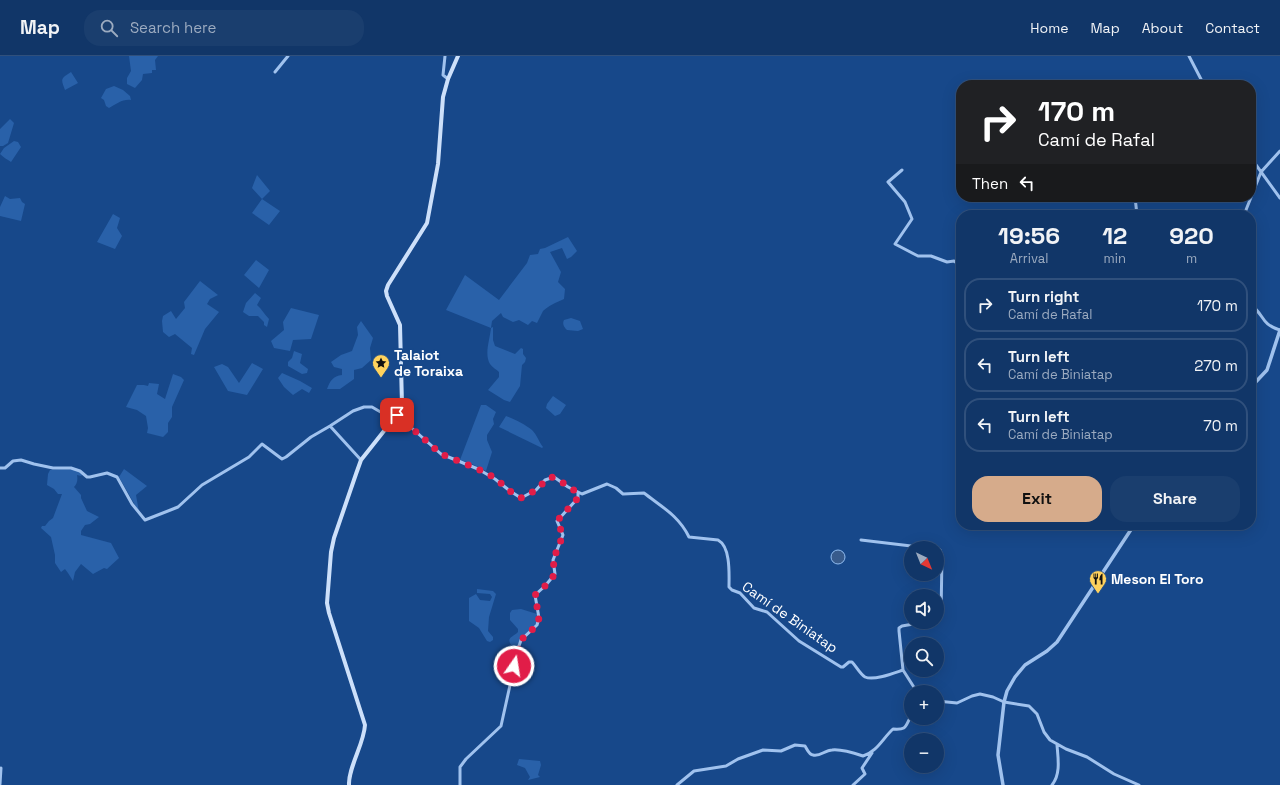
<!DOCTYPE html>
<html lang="en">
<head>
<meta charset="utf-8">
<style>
  :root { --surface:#113668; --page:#1a3e6e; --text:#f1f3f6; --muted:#9cabc0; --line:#30507c; --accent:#d6ab8b }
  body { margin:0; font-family:"Space Grotesk",sans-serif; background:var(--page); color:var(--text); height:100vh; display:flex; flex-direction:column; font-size:15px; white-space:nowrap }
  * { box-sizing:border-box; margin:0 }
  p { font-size:13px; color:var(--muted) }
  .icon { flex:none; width:22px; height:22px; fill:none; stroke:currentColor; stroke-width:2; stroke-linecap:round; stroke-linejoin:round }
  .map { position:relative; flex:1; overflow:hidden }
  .details { position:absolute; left:956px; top:154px; width:300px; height:320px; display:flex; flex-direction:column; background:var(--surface); border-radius:16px; box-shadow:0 4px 16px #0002,0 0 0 1px var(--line) }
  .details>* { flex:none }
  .guide { position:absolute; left:956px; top:24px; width:300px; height:122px; border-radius:16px; box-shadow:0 4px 16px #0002,0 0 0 1px var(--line); background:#202124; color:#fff; overflow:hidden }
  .needle { width:26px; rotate:137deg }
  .fabs { position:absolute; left:904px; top:485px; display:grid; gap:8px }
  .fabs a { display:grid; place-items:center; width:40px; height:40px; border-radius:50%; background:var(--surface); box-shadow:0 4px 16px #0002,0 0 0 1px var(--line); font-size:20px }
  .pin { position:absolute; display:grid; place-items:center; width:34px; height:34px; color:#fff; margin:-17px; border-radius:8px; box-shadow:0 2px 6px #0006 }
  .me { position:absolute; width:44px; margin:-22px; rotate:13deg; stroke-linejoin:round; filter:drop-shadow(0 0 3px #0008) }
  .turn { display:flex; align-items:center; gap:14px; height:84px; padding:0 16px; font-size:18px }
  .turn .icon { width:52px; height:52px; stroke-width:2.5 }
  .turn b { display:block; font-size:28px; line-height:34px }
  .then { display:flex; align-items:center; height:38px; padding:0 16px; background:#0003; gap:8px; font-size:15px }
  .eta { display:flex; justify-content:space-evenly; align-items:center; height:68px; text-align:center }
  .eta b { font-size:24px; font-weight:700; line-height:28px }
  .primary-button { display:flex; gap:8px; margin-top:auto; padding:8px 16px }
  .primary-button a { flex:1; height:46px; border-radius:16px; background:var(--accent); color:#111; font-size:16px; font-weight:700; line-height:46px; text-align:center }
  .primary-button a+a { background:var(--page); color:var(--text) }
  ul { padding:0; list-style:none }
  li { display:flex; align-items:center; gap:12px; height:54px; margin:0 8px 6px; padding:0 8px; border:2px solid var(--line); border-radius:16px }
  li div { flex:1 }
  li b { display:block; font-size:15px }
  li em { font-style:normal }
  header { display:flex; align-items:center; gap:24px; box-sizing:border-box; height:56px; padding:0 20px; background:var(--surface); border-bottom:1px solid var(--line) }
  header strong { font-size:19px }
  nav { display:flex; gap:22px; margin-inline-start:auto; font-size:14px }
  .search { width:280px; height:36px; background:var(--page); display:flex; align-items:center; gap:10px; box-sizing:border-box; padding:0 14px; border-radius:16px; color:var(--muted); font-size:15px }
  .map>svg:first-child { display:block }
  .green { fill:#2961a9 }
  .water { fill:#385b8c; stroke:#92bdf1 }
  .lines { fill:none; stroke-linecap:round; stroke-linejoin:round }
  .minor { stroke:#a0c2ee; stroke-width:3 }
  .tertiary { stroke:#a0c2ee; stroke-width:3.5 }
  .secondary { stroke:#cde0fa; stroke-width:4 }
  .route { stroke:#e11d48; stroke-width:7; stroke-dasharray:0 12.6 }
  .labels { text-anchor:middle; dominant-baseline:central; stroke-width:3.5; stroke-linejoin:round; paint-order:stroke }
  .poi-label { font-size:14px; font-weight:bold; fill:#fff; stroke:#17488a; text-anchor:start }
  .street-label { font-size:14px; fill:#fff; stroke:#17488a }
</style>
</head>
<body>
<header>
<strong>Map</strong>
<div class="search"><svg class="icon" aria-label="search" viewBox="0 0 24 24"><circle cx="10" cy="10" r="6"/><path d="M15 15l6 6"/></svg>Search here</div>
<nav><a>Home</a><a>Map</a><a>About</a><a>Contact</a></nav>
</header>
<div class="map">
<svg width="1280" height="729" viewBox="0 0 1280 729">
  <rect width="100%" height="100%" fill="#17488a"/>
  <path class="green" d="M129,0H158L155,4L156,14H152V17L143,18L142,24L135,32L127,28V22L131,15Z
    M71,16L78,27L65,34C61,23 60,23 71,16Z
    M114,30L123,34L130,40L131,44C122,43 117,48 109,52L106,50L104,44L101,42L106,33Z
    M10,63L14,67L8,87L3,90H0V73Z
    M14,85L18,86L21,91L11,106C8,104 3,101 0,98L4,92Z
    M257,119L270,135L262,143L280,155L269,169L252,157L262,143L252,132Z
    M5,140L10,143L20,142L22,146L25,148L21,165L0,160V151Z
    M113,158L120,162L117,172L122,180L115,193L97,186Z
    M568,181L577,195L571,201L567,203L562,192L550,196L561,216L558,226L565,233L564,243C557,246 548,250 543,255C541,259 539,263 537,267L532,265L528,269L519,264L513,266L503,261L501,257L492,265L491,272L493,271V284L495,290L515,298L521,292L523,293V298L526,302L525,306L522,309L520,330L510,346L504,344L488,334L499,321V316C497,314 492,311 490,308C484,298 490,283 491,272L446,254L465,219L499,244L527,207L530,199L538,198L540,193L545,192Z
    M256,204L269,214L259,232L244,219Z
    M200,225L218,239L210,243L207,248L219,256L205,273L194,299L191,298L192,292L175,278L169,281L163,276L162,265L163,260L171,255L176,263L185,252L184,246Z
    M255,237L261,242L257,249C262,253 264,258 269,263L267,271L264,269V266L258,260H249L243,256L246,247Z
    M291,252L319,259L311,283L293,284L290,295L274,292L271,285L284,274L283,266Z
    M571,262L580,265L583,273L578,275L567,274C564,271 562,268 564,264Z
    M361,265L373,282L370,292L371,304L362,312L354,314V323L340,333H327C330,325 333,320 342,319V313L334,311L331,306L341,299L352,295L358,279L357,271Z
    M294,295L302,298L300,307L308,313L307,317L302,318L288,310V306L292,302Z
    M252,307L263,313L247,339L228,335L214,311L222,308L228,311L239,327Z
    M282,317L300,325L312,332L309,337L302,333L293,339L284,331L278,322Z
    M173,318L181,321L184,324L172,351V361L168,367V376L163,381L147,377L148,372L146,360L137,354L126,351L137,329H144L148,330L149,327L159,328L157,338L165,343Z
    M553,340L566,349L560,358L555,360L546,352L547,348Z
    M481,349H486L496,356L493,363L494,368L487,379V384L492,396L486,415L470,407L460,404Z
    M506,360C514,363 526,369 532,374C537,379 539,386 543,391L542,392L499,371Z
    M124,413L147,430L136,439L139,456L119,421Z
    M50,414C60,414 74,411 83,418L81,420L77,419C78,424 77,428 74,431L81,439V442L87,455L99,461L90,468L85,469L81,475V479L111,487L119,502L107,513L104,512L93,518L81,508L75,516L73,525L68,517L65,513L61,516L55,507V499L51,481L41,472L42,470H45L49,465L53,462L62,438H58L54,433L47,429L48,418Z
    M477,533L493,535L496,538L489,561L488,575L493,581V584L490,586L487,585L479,572L469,565V542L476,538L480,544L490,545L492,541L490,538L477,537Z
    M521,553L537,558C538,573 529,573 521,583C519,585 518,589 517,592H513C505,581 512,582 518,576V573L510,564V557L512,554Z
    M519,703L540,705L541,709L538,719L540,721L528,724L530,721L525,712L517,709Z"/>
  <path class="water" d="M831 501a7 7 0 1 1 14 0a7 7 0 1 1-14 0Z"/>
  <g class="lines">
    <path class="minor" d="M445,0L443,19L448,23
      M1189,0L1204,29
      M275,16L288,0
      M1251,102L1280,142
      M902,114L888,126L905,146L912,163L895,188L918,200H931L947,206L954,205L961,210
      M1135,141L1137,159
      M1244,159L1261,116L1280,95
      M1251,249C1265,259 1260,268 1280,274
      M397,359L441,398L478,413L495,423L510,435L521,442L536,434L545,424L554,421L568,431L582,438L607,428L616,432L623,438L644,437C662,451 679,460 689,481L718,484C731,491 729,519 729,531L732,534L740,537L754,552L767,556L799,585L841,611H843L849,606H852C856,610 860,618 865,621C874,625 894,617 903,614
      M330,370L361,404
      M0,412H5L13,405L21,404L34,408L53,412H71L80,415L87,421H90L107,417L117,421L132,448L145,464L178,451L202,429L249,401L262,388L282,403L286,401L311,381L330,370L353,355L364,351H372L384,358L388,359L399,356
      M861,484L928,492
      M937,493L940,494L942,500L941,559L940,562L937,564
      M917,636L903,614L899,575V572L902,570L925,566
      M937,645L957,647L972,640L980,638L993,641L1004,646L1029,650L1037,658L1044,676L1050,684L1066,693L1087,701L1114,718L1139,729
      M0,728L1,712
      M460,729V711L466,703L501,670L518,593L521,584L537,569L539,562L535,539L545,530L555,518L553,504L563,479L557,465L578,442V437
      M677,729L694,715L726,710L738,703L763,694L781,695L795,689L805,690C807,693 809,699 813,699C820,701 825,694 832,694C841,693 854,697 863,700C877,696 883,682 893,673C907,674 905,671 911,660
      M853,729L865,718L862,712L872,697
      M1052,729C1061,718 1058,702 1057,689"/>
    <path class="tertiary" d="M1251,331L1267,314L1280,274
      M1003,729L998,699L1004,646L1007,635L1015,621L1025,609L1047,595L1057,586L1134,469"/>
    <path class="secondary" d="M349,729C348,712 364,688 365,669L329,557L327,547L331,496L334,482L356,418L361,404L399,356L402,349L400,269L387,240L386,235L388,229L427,167L438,108L443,41L448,23L458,0"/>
  </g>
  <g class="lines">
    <path class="route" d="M397,359L441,398L478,413L495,422L510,435L521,442C526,439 531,437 536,434C543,429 544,422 554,421L578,437V442L557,465L563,479L553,504L555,518L545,530L535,539L539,562L537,569L521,584L514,610"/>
  </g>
  <defs>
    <g id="sight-pin" transform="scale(0.9)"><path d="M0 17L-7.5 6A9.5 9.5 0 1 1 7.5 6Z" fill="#ffd25d" stroke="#17488a"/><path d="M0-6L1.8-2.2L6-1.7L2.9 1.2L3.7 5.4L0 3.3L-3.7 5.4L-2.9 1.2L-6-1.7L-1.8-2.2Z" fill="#111"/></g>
    <g id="restaurant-pin" transform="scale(0.9)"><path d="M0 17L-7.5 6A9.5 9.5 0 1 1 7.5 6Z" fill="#ffd25d" stroke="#17488a"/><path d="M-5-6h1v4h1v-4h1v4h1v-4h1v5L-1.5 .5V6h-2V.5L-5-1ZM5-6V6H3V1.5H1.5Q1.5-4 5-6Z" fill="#111"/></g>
  </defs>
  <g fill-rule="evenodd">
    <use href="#sight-pin" x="381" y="307"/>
    <use href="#restaurant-pin" x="1098" y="523"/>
  </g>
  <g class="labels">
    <g class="poi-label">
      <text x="394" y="299">Talaiot<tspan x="394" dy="16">de Toraixa</tspan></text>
      <text x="1111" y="523">Meson El Toro</text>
    </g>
    <g class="street-label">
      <text transform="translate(790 561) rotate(35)">Camí de Biniatap</text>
    </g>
  </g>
</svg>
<div class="fabs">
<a><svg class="needle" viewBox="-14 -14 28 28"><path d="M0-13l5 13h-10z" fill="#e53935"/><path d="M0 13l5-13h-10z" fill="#9cabc0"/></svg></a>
<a><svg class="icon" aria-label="sound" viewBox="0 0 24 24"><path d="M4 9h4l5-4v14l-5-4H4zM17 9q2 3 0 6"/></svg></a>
<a><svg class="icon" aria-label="search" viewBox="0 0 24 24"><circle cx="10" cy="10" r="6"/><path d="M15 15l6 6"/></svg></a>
<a>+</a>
<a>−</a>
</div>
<div class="pin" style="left:397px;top:359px;background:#d93025"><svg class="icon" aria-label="arrive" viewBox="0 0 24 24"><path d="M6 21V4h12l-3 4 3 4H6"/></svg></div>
<svg class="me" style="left:514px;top:610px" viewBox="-20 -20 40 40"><circle r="17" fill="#e11d48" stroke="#fff" stroke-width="3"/><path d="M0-11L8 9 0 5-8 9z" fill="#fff"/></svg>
<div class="guide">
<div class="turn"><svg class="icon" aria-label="right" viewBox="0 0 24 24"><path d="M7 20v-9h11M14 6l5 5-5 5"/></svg><div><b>170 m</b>Camí de Rafal</div></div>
<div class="then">Then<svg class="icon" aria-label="left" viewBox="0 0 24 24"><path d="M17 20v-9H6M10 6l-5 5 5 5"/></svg></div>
</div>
<section class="details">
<div class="eta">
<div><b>19:56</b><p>Arrival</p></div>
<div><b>12</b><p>min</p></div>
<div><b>920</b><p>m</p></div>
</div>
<ul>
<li><svg class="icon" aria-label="right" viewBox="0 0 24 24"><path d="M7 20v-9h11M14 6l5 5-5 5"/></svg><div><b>Turn right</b><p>Camí de Rafal</p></div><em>170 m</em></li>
<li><svg class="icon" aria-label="left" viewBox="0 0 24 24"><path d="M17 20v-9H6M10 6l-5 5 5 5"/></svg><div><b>Turn left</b><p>Camí de Biniatap</p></div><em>270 m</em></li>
<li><svg class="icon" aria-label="left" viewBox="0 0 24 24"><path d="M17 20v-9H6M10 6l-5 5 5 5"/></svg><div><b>Turn left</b><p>Camí de Biniatap</p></div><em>70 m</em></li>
</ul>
<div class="primary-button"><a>Exit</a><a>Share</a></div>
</section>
</div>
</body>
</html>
